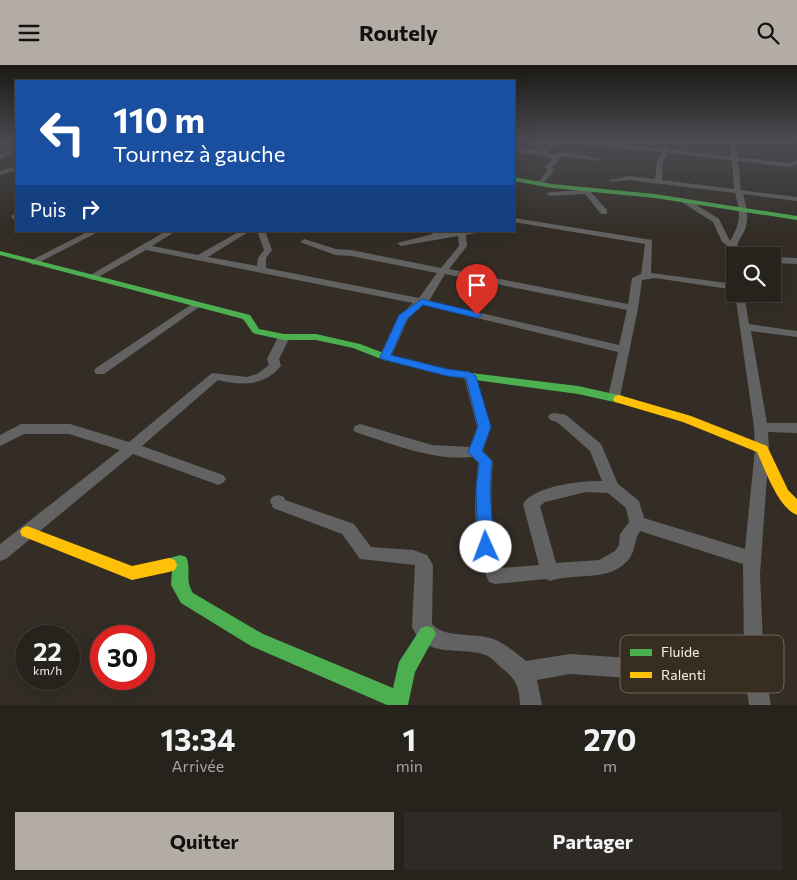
<!DOCTYPE html>
<html lang="fr">
<head>
<meta charset="utf-8">
<style>
  :root { --surface:#26221c; --page:#2e2a25; --text:#f1f3f6; --muted:#a4a4a3; --line:#423f3b; --accent:#b3aca5 }
  body { margin:0; font-family:Commissioner,sans-serif; background:var(--page); color:var(--text); height:100vh; display:flex; flex-direction:column; font-size:19px; white-space:nowrap }
  * { box-sizing:border-box; margin:0 }
  p { font-size:16px; color:var(--muted) }
  .icon { flex:none; width:28px; height:28px; fill:none; stroke:currentColor; stroke-width:2; stroke-linecap:round; stroke-linejoin:round }
  .map { position:relative; height:640px; overflow:hidden }
  .sheet { display:flex; flex-direction:column; background:var(--surface); flex:1 }
  .sheet>* { flex:none }
  .banner { position:absolute; left:15px; top:15px; width:500px; height:152px; border-radius:0px; box-shadow:0 5px 20px #0002,0 0 0 1px var(--line); background:#1a4fa0; color:#fff; overflow:hidden }
  .controls { position:absolute; left:726px; top:182px; display:grid; gap:10px }
  .controls a { display:grid; place-items:center; width:55px; height:55px; border-radius:0px; background:var(--surface); box-shadow:0 5px 20px #0002,0 0 0 1px var(--line); font-size:25px }
  .speed { position:absolute; left:15px; top:560px; display:flex; gap:10px; font-size:25px; font-weight:700; text-align:center }
  .speed>* { display:grid; place-content:center; width:65px; height:65px; border-radius:50%; background:var(--surface); box-shadow:0 5px 20px #0002,0 0 0 1px var(--line); line-height:1 }
  .speed small { font-size:12px; font-weight:400 }
  .speed .limit { border:8px solid #d22; background:#fff; color:#111 }
  .pin { position:absolute; display:grid; place-items:center; width:42px; height:42px; color:#fff; margin:-51px -21px; border-radius:50% 50% 50% 0; rotate:-45deg; box-shadow:0 0 5px #0007 }
  .pin .icon { rotate:45deg }
  .me { position:absolute; width:55px; margin:-28px; rotate:358deg; stroke-linejoin:round; filter:drop-shadow(0 0 4px #0008) }
  .turn { display:flex; align-items:center; gap:18px; height:105px; padding:0 15px; font-size:22px }
  .turn .icon { width:65px; height:65px; stroke-width:2.5 }
  .turn b { display:block; font-size:35px; line-height:42px }
  .then { display:flex; align-items:center; height:48px; padding:0 15px; background:#0003; gap:10px; font-size:19px }
  .eta { display:flex; justify-content:space-evenly; align-items:center; height:85px; text-align:center }
  .eta b { font-size:30px; font-weight:700; line-height:35px }
  .button { display:flex; gap:10px; margin-top:auto; padding:10px 15px }
  .button a { flex:1; height:58px; border-radius:0px; background:var(--accent); color:#111; font-size:20px; font-weight:700; line-height:58px; text-align:center }
  .button a+a { background:var(--page); color:var(--text) }
  header { display:flex; justify-content:space-between; align-items:center; height:65px; padding:0 15px; background:var(--accent); color:#111; font-size:22px; font-weight:700 }
  .map>svg:first-child { display:block }
  .lines { fill:none; stroke-linecap:round; stroke-linejoin:round }
  .street { fill:#616261; fill-rule:evenodd }
  .fast { fill:#4caf50; fill-rule:evenodd }
  .slow { fill:#ffc107; fill-rule:evenodd }
  .route { fill:#1a73e8; stroke:#114b97 }
  .key { fill:#382d21; stroke:#72685d; stroke-width:1 }
  .key-label { font-size:14px; fill:#f8f1e9 }
</style>
</head>
<body>
<header><svg class="icon" aria-label="menu" viewBox="0 0 24 24"><path d="M4 6h16M4 12h16M4 18h16"/></svg>Routely<svg class="icon" aria-label="search" viewBox="0 0 24 24"><circle cx="10" cy="10" r="6"/><path d="M15 15l6 6"/></svg></header>
<div class="map">
<svg width="797" height="640" viewBox="0 0 797 640">
  <rect width="100%" height="100%" fill="#332d26"/>
  <g class="lines">
    <path class="street" d="M550,77H556L547,87L553,90L562,87L602,94L599,96L563,91L559,92V95L552,102L554,106L542,119H538V117L548,105L545,102L553,94L542,90L514,87V83L542,86Z
      M561,77H585L662,84V77H668V84L731,92L730,77H736L738,92L788,98L797,95V99L788,102L738,96L741,125L797,132V136L743,129C746,140 749,150 746,161C742,176 735,173 738,191H735V205L732,204L728,181L722,177L713,157L680,136L687,134L719,154L730,176C741,157 741,149 735,128L629,115L610,117V115L629,111L655,114L657,96L662,87ZM668,88L732,95L734,124L662,115L663,96Z
      M16,84V88L0,93V89Z
      M16,101V105L0,110V106Z
      M585,122H589L591,127L607,145V149H601L585,129L550,131L546,129L550,127L583,125Z
      M12,150H16V154H12Z
      M514,153L652,175L651,208L735,219V225L655,213L642,215L638,243L620,332L614,336L608,332L618,287L423,240L408,254L391,292L385,296L379,292L398,252L413,238L146,185L95,214L92,215L87,212L166,166H176L152,181L198,190L240,166H250L208,192L257,201L258,193L264,185L257,166H265L272,185L266,193V203L419,233L437,208L351,191L335,190L300,177L304,174L336,184L351,185L441,203L459,181L458,171L401,181L397,178L433,169L426,166H484L466,170L467,181L449,204L628,239L632,213L641,209L645,179L514,157ZM445,209L627,245L619,280L429,236Z
      M89,166H100L36,199L33,200L28,197Z
      M772,192L797,193V199L772,198Z
      M735,228L744,229L749,259L797,266V272L751,266L767,358H797V368L768,367L769,384L760,509L764,602L771,640H749L745,612L682,607L659,615L570,609L537,615L542,640H520C519,623 517,615 503,604C498,600 493,594 488,591C463,580 427,596 412,562L415,500L360,494L342,469L273,443L270,436L272,432L278,430L284,432L285,435L354,459L371,482L413,485L427,490L433,500L432,559C445,574 475,567 493,574C505,578 516,588 526,596L570,589L659,595L682,587L744,591L743,499L640,466C634,474 636,485 629,494C610,518 575,507 550,516L546,514L495,519L489,517C472,481 474,436 478,398L472,392C432,396 393,379 355,367L353,364L355,361L360,359L432,380L470,382L477,362L464,311L466,308H474L491,362L483,386L493,396C490,432 490,468 501,503L539,500L523,439C533,421 583,415 602,416L590,386L557,357L550,355L548,352L550,349L555,348L566,350L601,379L618,419L639,436L644,453L745,484L755,384L754,362ZM586,427L608,428L626,443L629,457L620,469L619,480L615,486L599,495L556,498L540,441L545,437Z
      M195,237L199,238L200,240L199,242L104,309H96L94,306L96,303Z
      M284,269L290,272L279,294L281,301C265,321 241,321 218,315L142,381L223,410L226,414L223,418L218,420L213,418L133,389L6,494L0,496V479L120,385L69,369H24L0,381V370L21,359H70L129,377L212,308L247,312L257,309L269,300L267,294L278,272Z"/>
    <path class="fast" d="M514,112L552,119L655,129L797,151V155L655,133L552,123L514,116Z
      M0,186L250,250L259,264L284,269H316L360,279L389,290L447,305L578,321L623,331L625,334L619,338L578,329L447,311L381,294L353,283L316,275H284L256,269L253,268L243,254L0,190Z
      M180,490L186,492C192,505 184,513 193,528L263,569L393,623L399,597L421,563L427,561L433,563L436,569L415,607L408,640H387L251,581L181,538L171,520L172,506L163,505L161,500L163,495Z"/>
    <path class="slow" d="M619,330L691,351L767,381L788,425L797,434V450C778,443 765,404 757,387L683,357L615,337L613,334L615,331Z
      M27,461L132,501L169,493L175,495L177,500L175,505L169,507L132,515L22,471L20,467L22,463Z"/>
  </g>
  <linearGradient id="sky" x2="0" y2="1"><stop stop-color="#1c1915"/><stop offset="0.46" stop-color="#4a4c52"/><stop offset="1" stop-color="#4a4c52" stop-opacity="0"/></linearGradient>
  <rect width="797" height="166" fill="url(#sky)"/>
  <path class="route" d="M422,234L480,248L482,250L477,253L423,240L407,254L391,290L447,304L470,307L476,311L491,362L482,386L492,396L490,424L494,482L491,486L486,488L480,486L478,482L476,424L479,398L468,387L478,362L466,313L447,311L381,294L380,292L399,250Z"/>
  <rect x="620" y="570" width="164" height="58" rx="8" class="key"/>
  <rect x="630" y="584" width="22" height="7" fill="#4caf50"/>
  <rect x="630" y="607" width="22" height="6" fill="#ffc107"/>
  <g class="key-label">
    <text x="661" y="592">Fluide</text>
    <text x="661" y="615">Ralenti</text>
  </g>
</svg>
<div class="controls">
<a><svg class="icon" aria-label="search" viewBox="0 0 24 24"><circle cx="10" cy="10" r="6"/><path d="M15 15l6 6"/></svg></a>
</div>
<div class="speed"><div>22<small>km/h</small></div><div class="limit">30</div></div>
<div class="pin" style="left:477px;top:250px;background:#d93025"><svg class="icon" aria-label="arrive" viewBox="0 0 24 24"><path d="M6 21V4h12l-3 4 3 4H6"/></svg></div>
<svg class="me" style="left:486px;top:482px" viewBox="-20 -20 40 40"><circle r="19" fill="#fff"/><path d="M0-13L10 11 0 6-10 11z" fill="#1a73e8"/></svg>
<div class="banner">
<div class="turn"><svg class="icon" aria-label="left" viewBox="0 0 24 24"><path d="M17 20v-9H6M10 6l-5 5 5 5"/></svg><div><b>110 m</b>Tournez à gauche</div></div>
<div class="then">Puis<svg class="icon" aria-label="right" viewBox="0 0 24 24"><path d="M7 20v-9h11M14 6l5 5-5 5"/></svg></div>
</div>
</div>
<section class="sheet">
<div class="eta">
<div><b>13:34</b><p>Arrivée</p></div>
<div><b>1</b><p>min</p></div>
<div><b>270</b><p>m</p></div>
</div>
<div class="button"><a>Quitter</a><a>Partager</a></div>
</section>
</body>
</html>
